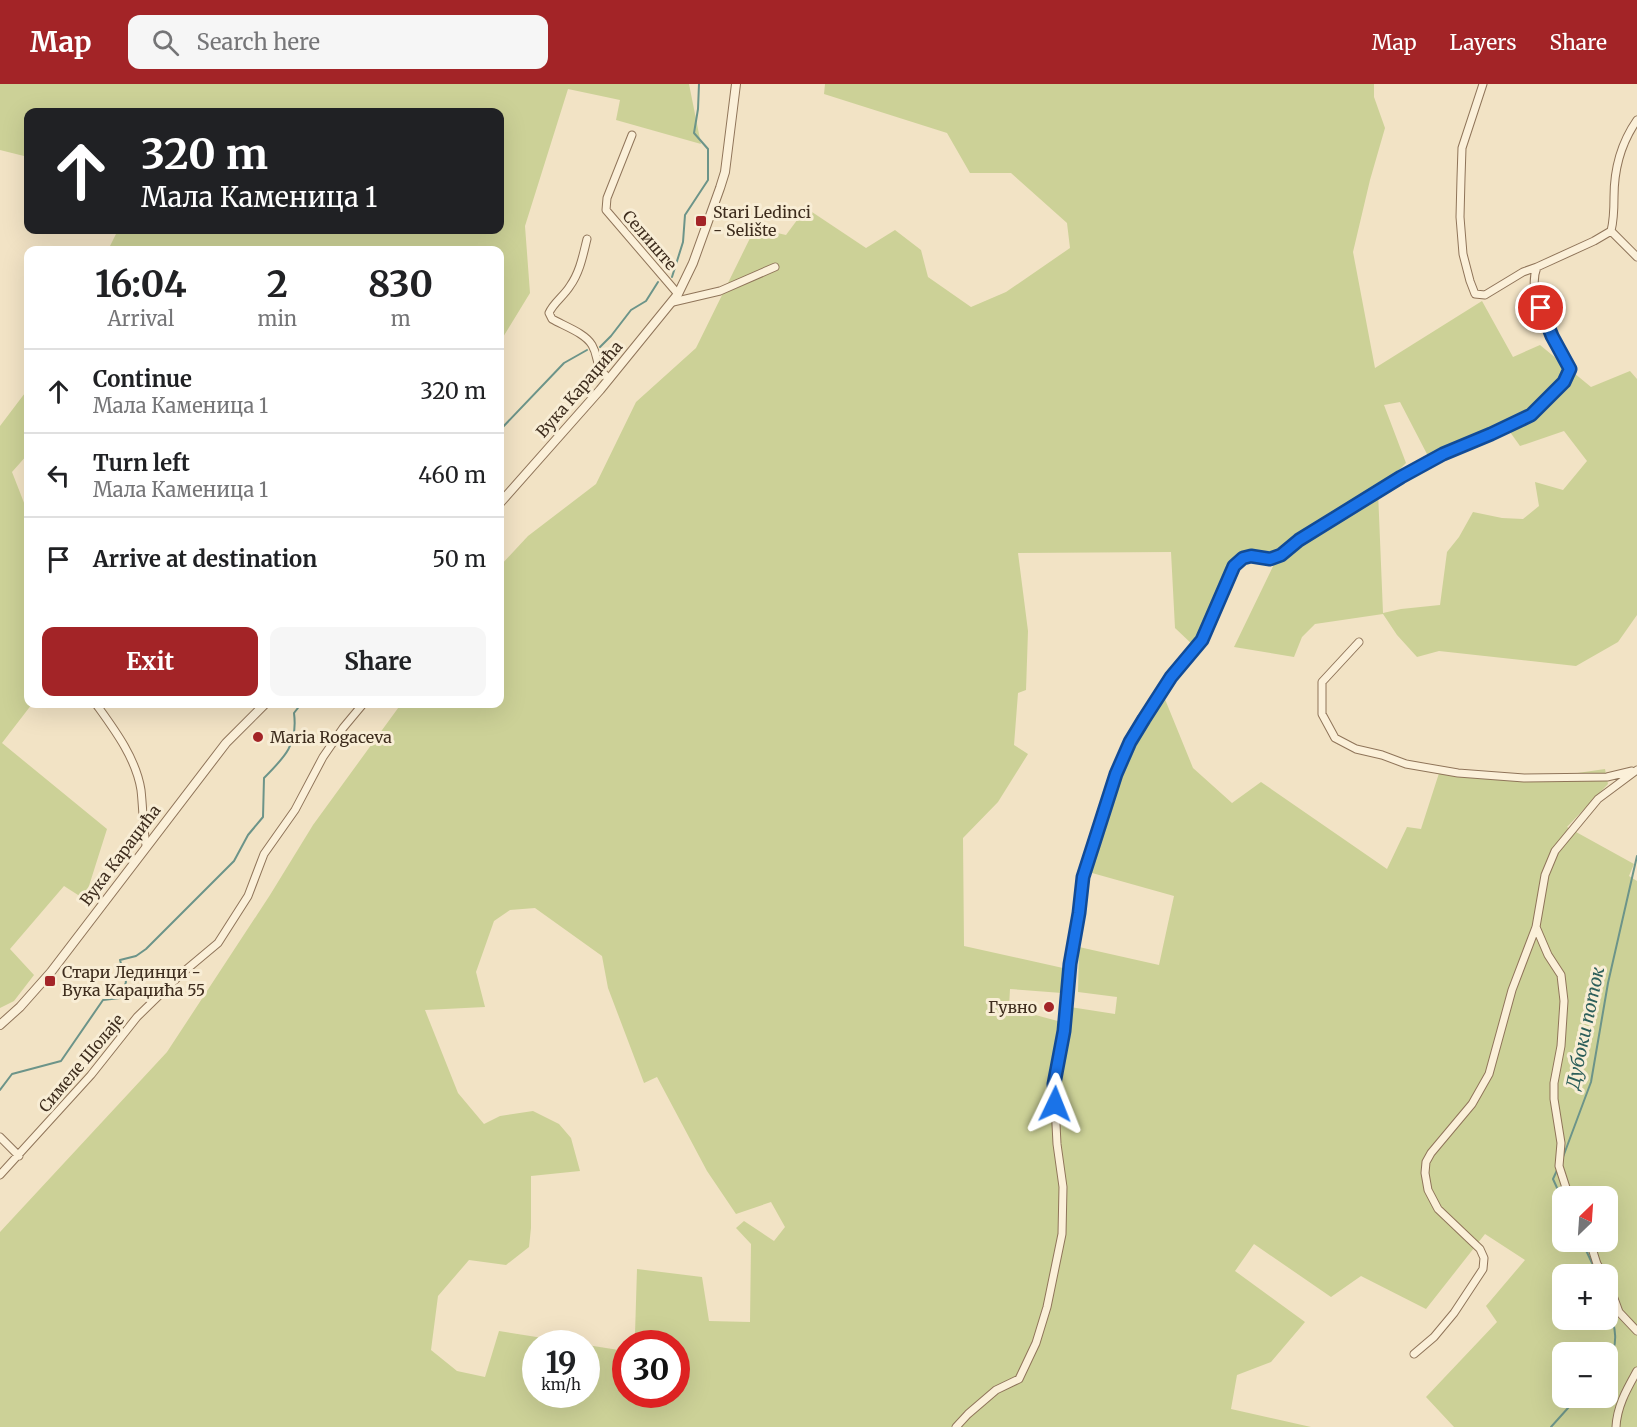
<!DOCTYPE html>
<html lang="en">
<head>
<meta charset="utf-8">
<style>
  :root { --surface:#fff; --page:#f6f6f6; --text:#202124; --muted:#757577; --line:#e0e0e0; --accent:#a32427 }
  body { margin:0; font-family:Merriweather,serif; background:var(--page); color:var(--text); height:100vh; display:flex; flex-direction:column; font-size:22px; white-space:nowrap }
  * { box-sizing:border-box; margin:0 }
  p { font-size:20px; color:var(--muted) }
  .icon { flex:none; width:33px; height:33px; fill:none; stroke:currentColor; stroke-width:2; stroke-linecap:round; stroke-linejoin:round }
  .map { position:relative; flex:1; overflow:hidden }
  .sheet { position:absolute; left:24px; top:162px; width:480px; height:462px; display:flex; flex-direction:column; background:var(--surface); border-radius:12px; box-shadow:0 6px 24px #0002 }
  .sheet>* { flex:none }
  .guide { position:absolute; left:24px; top:24px; width:480px; height:126px; border-radius:12px; box-shadow:0 6px 24px #0002; background:#202124; color:#fff; overflow:hidden }
  .needle { width:39px; rotate:25deg }
  .controls { position:absolute; left:1552px; top:1102px; display:grid; gap:12px }
  .controls a { display:grid; place-items:center; width:66px; height:66px; border-radius:12px; background:var(--surface); box-shadow:0 6px 24px #0002; font-size:30px }
  .speed { position:absolute; left:522px; top:1246px; display:flex; gap:12px; font-size:30px; font-weight:700; text-align:center }
  .speed>* { display:grid; place-content:center; width:78px; height:78px; border-radius:50%; background:var(--surface); box-shadow:0 6px 24px #0002; line-height:1 }
  .speed small { font-size:15px; font-weight:400 }
  .speed .limit { border:9px solid #d22; background:#fff; color:#111 }
  .pin { position:absolute; display:grid; place-items:center; width:51px; height:51px; color:#fff; margin:-26px; border:3px solid #fff; border-radius:50%; box-shadow:0 2px 6px #0007 }
  .me { position:absolute; width:66px; margin:-33px; rotate:2deg; stroke-linejoin:round; filter:drop-shadow(0 0 4px #0008) }
  .turn { display:flex; align-items:center; gap:21px; height:126px; padding:0 18px; font-size:27px }
  .turn .icon { width:78px; height:78px; stroke-width:2.5 }
  .turn b { display:block; font-size:42px; line-height:51px }
  .eta { display:flex; justify-content:space-evenly; align-items:center; height:102px; text-align:center }
  .eta b { font-size:36px; font-weight:700; line-height:42px }
  .action { display:flex; gap:12px; margin-top:auto; padding:12px 18px }
  .action a { flex:1; height:69px; border-radius:12px; background:var(--accent); color:#fff; font-size:24px; font-weight:700; line-height:69px; text-align:center }
  .action a+a { background:var(--page); color:var(--text) }
  ul { padding:0; list-style:none }
  li { display:flex; align-items:center; gap:18px; height:84px; padding:0 18px; border-top:2px solid var(--line) }
  li div { flex:1 }
  li b { display:block; font-size:22px }
  li em { font-style:normal }
  header { display:flex; align-items:center; gap:36px; box-sizing:border-box; height:84px; padding:0 30px; background:var(--accent); color:#fff }
  header strong { font-size:28px }
  nav { display:flex; gap:33px; margin-inline-start:auto; font-size:21px }
  .search { width:420px; height:54px; background:var(--page); display:flex; align-items:center; gap:15px; box-sizing:border-box; padding:0 21px; border-radius:12px; color:var(--muted); font-size:22px }
  .map>svg:first-child { display:block }
  .green { fill:#ccd197; fill-rule:evenodd }
  .lines { fill:none; stroke-linecap:round; stroke-linejoin:round }
  .stream { stroke:#6c9489; stroke-width:2 }
  .minor-casing { stroke:#8f7459; stroke-width:9 }
  .tertiary-casing { stroke:#8f7459; stroke-width:10 }
  .minor { stroke:#fbf0d9; stroke-width:7 }
  .tertiary { stroke:#fbf0d9; stroke-width:8 }
  .route-casing { stroke:#114b97; stroke-width:15 }
  .route { stroke:#1a73e8; stroke-width:10 }
  .poi-dot { fill:#a32427; stroke:#f8edd5; stroke-width:2 }
  .labels { text-anchor:middle; dominant-baseline:central; stroke-width:6; stroke-linejoin:round; paint-order:stroke }
  .poi-label { font-size:16px; fill:#3e2d1e; stroke:#f8edd5; text-anchor:start }
  .street-label { font-size:16px; fill:#3e2d1e; stroke:#f8edd5 }
  .water-label { font-size:18px; font-style:italic; fill:#2c5e5a; stroke:#f8edd5 }
</style>
</head>
<body>
<header>
<strong>Map</strong>
<div class="search"><svg class="icon" aria-label="search" viewBox="0 0 24 24"><circle cx="10" cy="10" r="6"/><path d="M15 15l6 6"/></svg>Search here</div>
<nav><a>Map</a><a>Layers</a><a>Share</a></nav>
</header>
<div class="map">
<svg width="1637" height="1343" viewBox="0 0 1637 1343">
  <rect width="100%" height="100%" fill="#f2e3c5"/>
  <path class="green" d="M0,0H689L701,60L616,36L620,16L568,5L525,142L530,209L500,258V166H108L118,146H500V28H28V73L0,66Z
    M825,0H1374V13L1385,44L1370,96L1353,168L1375,284L1482,217L1513,273L1540,261L1591,303L1630,287L1637,295V531L1618,558L1576,582L1439,567L1417,573L1397,551L1383,530L1315,540L1302,553L1294,573L1234,563L1278,472L1247,466L1232,477L1208,540L1194,562L1175,544L1171,468L1018,469L1028,547L1026,606L1018,609L1014,661L1028,670L998,718L963,754L964,862L1063,884L1062,909L1010,905L1009,924L1069,940L1070,923L1115,930L1117,913L1078,908L1079,863L1159,881L1174,812L1085,787L1125,657L1160,603L1193,684L1232,719L1261,698L1387,785L1407,743L1421,745L1441,683L1470,687L1557,692L1605,685L1608,700L1567,743L1634,780L1629,792L1637,797V1343H1454L1426,1313L1497,1238L1486,1222L1525,1176L1485,1150L1426,1225L1361,1192L1331,1213L1254,1160L1235,1187L1305,1238L1271,1278L1237,1291L1231,1325L1311,1343H0V1148L167,968L270,811L313,741L401,620H500V482L528,452L596,400L636,318L696,264L755,144L786,151L806,124L866,164L895,146L921,166L928,193L971,223L1006,208L1070,164L1067,139L1011,89H970L947,49L824,10ZM1400,318L1428,372L1505,341L1520,362L1564,347L1587,377L1563,406L1535,398L1539,422L1523,435L1502,434L1473,428L1459,453L1447,468L1440,521L1401,525L1383,529L1378,407L1406,379L1384,321ZM535,824L602,872L608,904L644,999L657,993L707,1087L736,1130L771,1118L785,1143L774,1157L744,1137L736,1144L751,1160L750,1238L709,1237L702,1193L637,1185L635,1250L668,1260H676L677,1263L679,1264L677,1271L676,1311H626L625,1267L587,1261L586,1311H536V1260H581L499,1247L485,1293L457,1287L431,1266L438,1212L469,1176L506,1181L529,1163L531,1144V1092L580,1087L571,1054L559,1040L533,1027L500,1032L484,1040L458,1009L425,926L485,923L476,888L494,837L510,826ZM1563,1113H1608V1158H1563ZM1563,1191H1608V1236H1563ZM1563,1269H1608V1314H1563Z
    M28,305V370L12,388L28,429V620H32L2,659L107,745L88,805L89,818L64,802L10,865L34,891L14,917L0,924V342Z"/>
  <g class="lines">
    <path class="stream" d="M672,193L683,158L685,131L708,96V65L694,49L698,25L699,0
      M600,263L611,252L631,226L646,217L658,198
      M500,346L564,279L587,266
      M0,1006L12,990L61,977L103,916L120,914L126,898L120,876L136,872L146,865L234,777L248,751L263,733L264,694C285,673 298,660 294,629L301,620
      M1563,1073L1591,998L1608,899L1637,772
      M1558,1084L1553,1095L1563,1117
      M1582,1158L1593,1181L1595,1191
      M1608,1227C1616,1241 1619,1262 1608,1275
      M1551,1343L1577,1314"/>
    <g class="minor-casing">
      <path id="minor" d="M1483,0L1462,64L1461,94L1460,133L1463,170L1470,197L1475,210L1485,211L1523,188L1537,183
        M632,51L607,114L606,126L678,210
        M1611,147L1637,173
        M587,155C583,171 580,188 570,202C564,212 553,219 549,229L552,235C564,242 585,249 592,261C600,275 593,280 609,295
        M673,218L720,207L775,183
        M1359,558L1322,598V630L1335,654L1356,665L1382,671L1406,680L1458,689L1524,694L1607,693L1632,687
        M96,620C114,645 136,674 141,706C143,724 143,743 146,761
        M1536,843L1548,871L1561,891L1564,917L1561,962L1554,999V1015L1561,1059L1559,1082L1569,1113
        M0,1053L19,1072
        M0,1091L91,991L137,933L181,890L218,859L248,812L264,770L295,726L323,673L343,644L363,620
        M1590,1158L1597,1180L1604,1191
        M1608,1198L1619,1228L1637,1247
        M1414,1270L1434,1253L1454,1229L1483,1185L1484,1174L1480,1165L1438,1125L1428,1106L1425,1089L1426,1078L1431,1069L1472,1020L1489,990L1512,906L1536,843L1545,791L1555,767L1598,715L1637,686
        M956,1343L968,1330L996,1306L1019,1295L1036,1259L1047,1223L1062,1150L1063,1103L1057,1060L1054,1000L1064,947L1069,880L1079,829L1083,793L1116,690L1130,658L1171,593L1202,556L1208,544L1227,495L1234,482L1243,474L1251,472L1270,475L1281,471L1311,448L1401,393L1443,370L1491,350L1531,331L1564,298L1570,285C1559,255 1524,216 1537,183L1594,157L1611,147C1614,135 1614,126 1614,113C1614,85 1621,59 1637,36
        M1616,1343C1617,1322 1627,1305 1637,1287"/>
    </g>
    <g class="tertiary-casing">
      <path id="tertiary" d="M500,419L600,306L678,210L693,179L720,104L725,88L736,0
        M0,941L20,923L51,888L226,659L265,620"/>
    </g>
    <use href="#minor" class="minor"/>
    <use href="#tertiary" class="tertiary"/>
  </g>
  <g class="lines">
    <g class="route-casing">
      <path id="route" d="M1055,1020L1054,1000L1064,947L1070,880L1079,829L1083,793L1116,690L1130,658L1144,635L1171,593L1202,556L1234,482L1243,474L1251,472L1270,475L1281,471L1299,456L1401,393L1443,370L1491,350L1531,331L1564,298L1570,285L1552,252L1541,224"/>
    </g>
    <use href="#route" class="route"/>
  </g>
  <g class="poi-dot">
    <rect x="695" y="131" width="12" height="12" rx="3"/>
    <circle cx="258" cy="653" r="6"/>
    <rect x="44" y="891" width="12" height="12" rx="3"/>
    <circle cx="1049" cy="923" r="6"/>
  </g>
  <g class="labels">
    <g class="poi-label">
      <text x="713" y="128">Stari Ledinci<tspan x="713" dy="18">- Selište</tspan></text>
      <text x="270" y="653">Maria Rogaceva</text>
      <text x="62" y="888">Стари Лединци -<tspan x="62" dy="18">Вука Караџића 55</tspan></text>
      <text x="1037" y="923" text-anchor="end">Гувно</text>
    </g>
    <g class="street-label">
      <text transform="translate(650 156) rotate(49)">Селиште</text>
      <text transform="translate(579 305) rotate(-49)">Вука Караџића</text>
      <text transform="translate(120 771) rotate(-53)">Вука Караџића</text>
      <text transform="translate(81 979) rotate(-50)">Симеле Шолаје</text>
    </g>
    <g class="water-label">
      <text transform="translate(1585 944) rotate(-78)">Дубоки поток</text>
    </g>
  </g>
</svg>
<div class="controls">
<a><svg class="needle" viewBox="-14 -14 28 28"><path d="M0-13l5 13h-10z" fill="#e53935"/><path d="M0 13l5-13h-10z" fill="#757577"/></svg></a>
<a>+</a>
<a>−</a>
</div>
<div class="speed"><div>19<small>km/h</small></div><div class="limit">30</div></div>
<div class="pin" style="left:1541px;top:224px;background:#d93025"><svg class="icon" aria-label="arrive" viewBox="0 0 24 24"><path d="M6 21V4h12l-3 4 3 4H6"/></svg></div>
<svg class="me" style="left:1055px;top:1020px" viewBox="-20 -20 40 40"><path d="M0-17L14 15 0 8-14 15z" fill="#1a73e8" stroke="#fff" stroke-width="4"/></svg>
<div class="guide">
<div class="turn"><svg class="icon" aria-label="ahead" viewBox="0 0 24 24"><path d="M12 20V5M6 11l6-6 6 6"/></svg><div><b>320 m</b>Мала Каменица 1</div></div>
</div>
<section class="sheet">
<div class="eta">
<div><b>16:04</b><p>Arrival</p></div>
<div><b>2</b><p>min</p></div>
<div><b>830</b><p>m</p></div>
</div>
<ul>
<li><svg class="icon" aria-label="ahead" viewBox="0 0 24 24"><path d="M12 20V5M6 11l6-6 6 6"/></svg><div><b>Continue</b><p>Мала Каменица 1</p></div><em>320 m</em></li>
<li><svg class="icon" aria-label="left" viewBox="0 0 24 24"><path d="M17 20v-9H6M10 6l-5 5 5 5"/></svg><div><b>Turn left</b><p>Мала Каменица 1</p></div><em>460 m</em></li>
<li><svg class="icon" aria-label="arrive" viewBox="0 0 24 24"><path d="M6 21V4h12l-3 4 3 4H6"/></svg><div><b>Arrive at destination</b></div><em>50 m</em></li>
</ul>
<div class="action"><a>Exit</a><a>Share</a></div>
</section>
</div>
</body>
</html>
